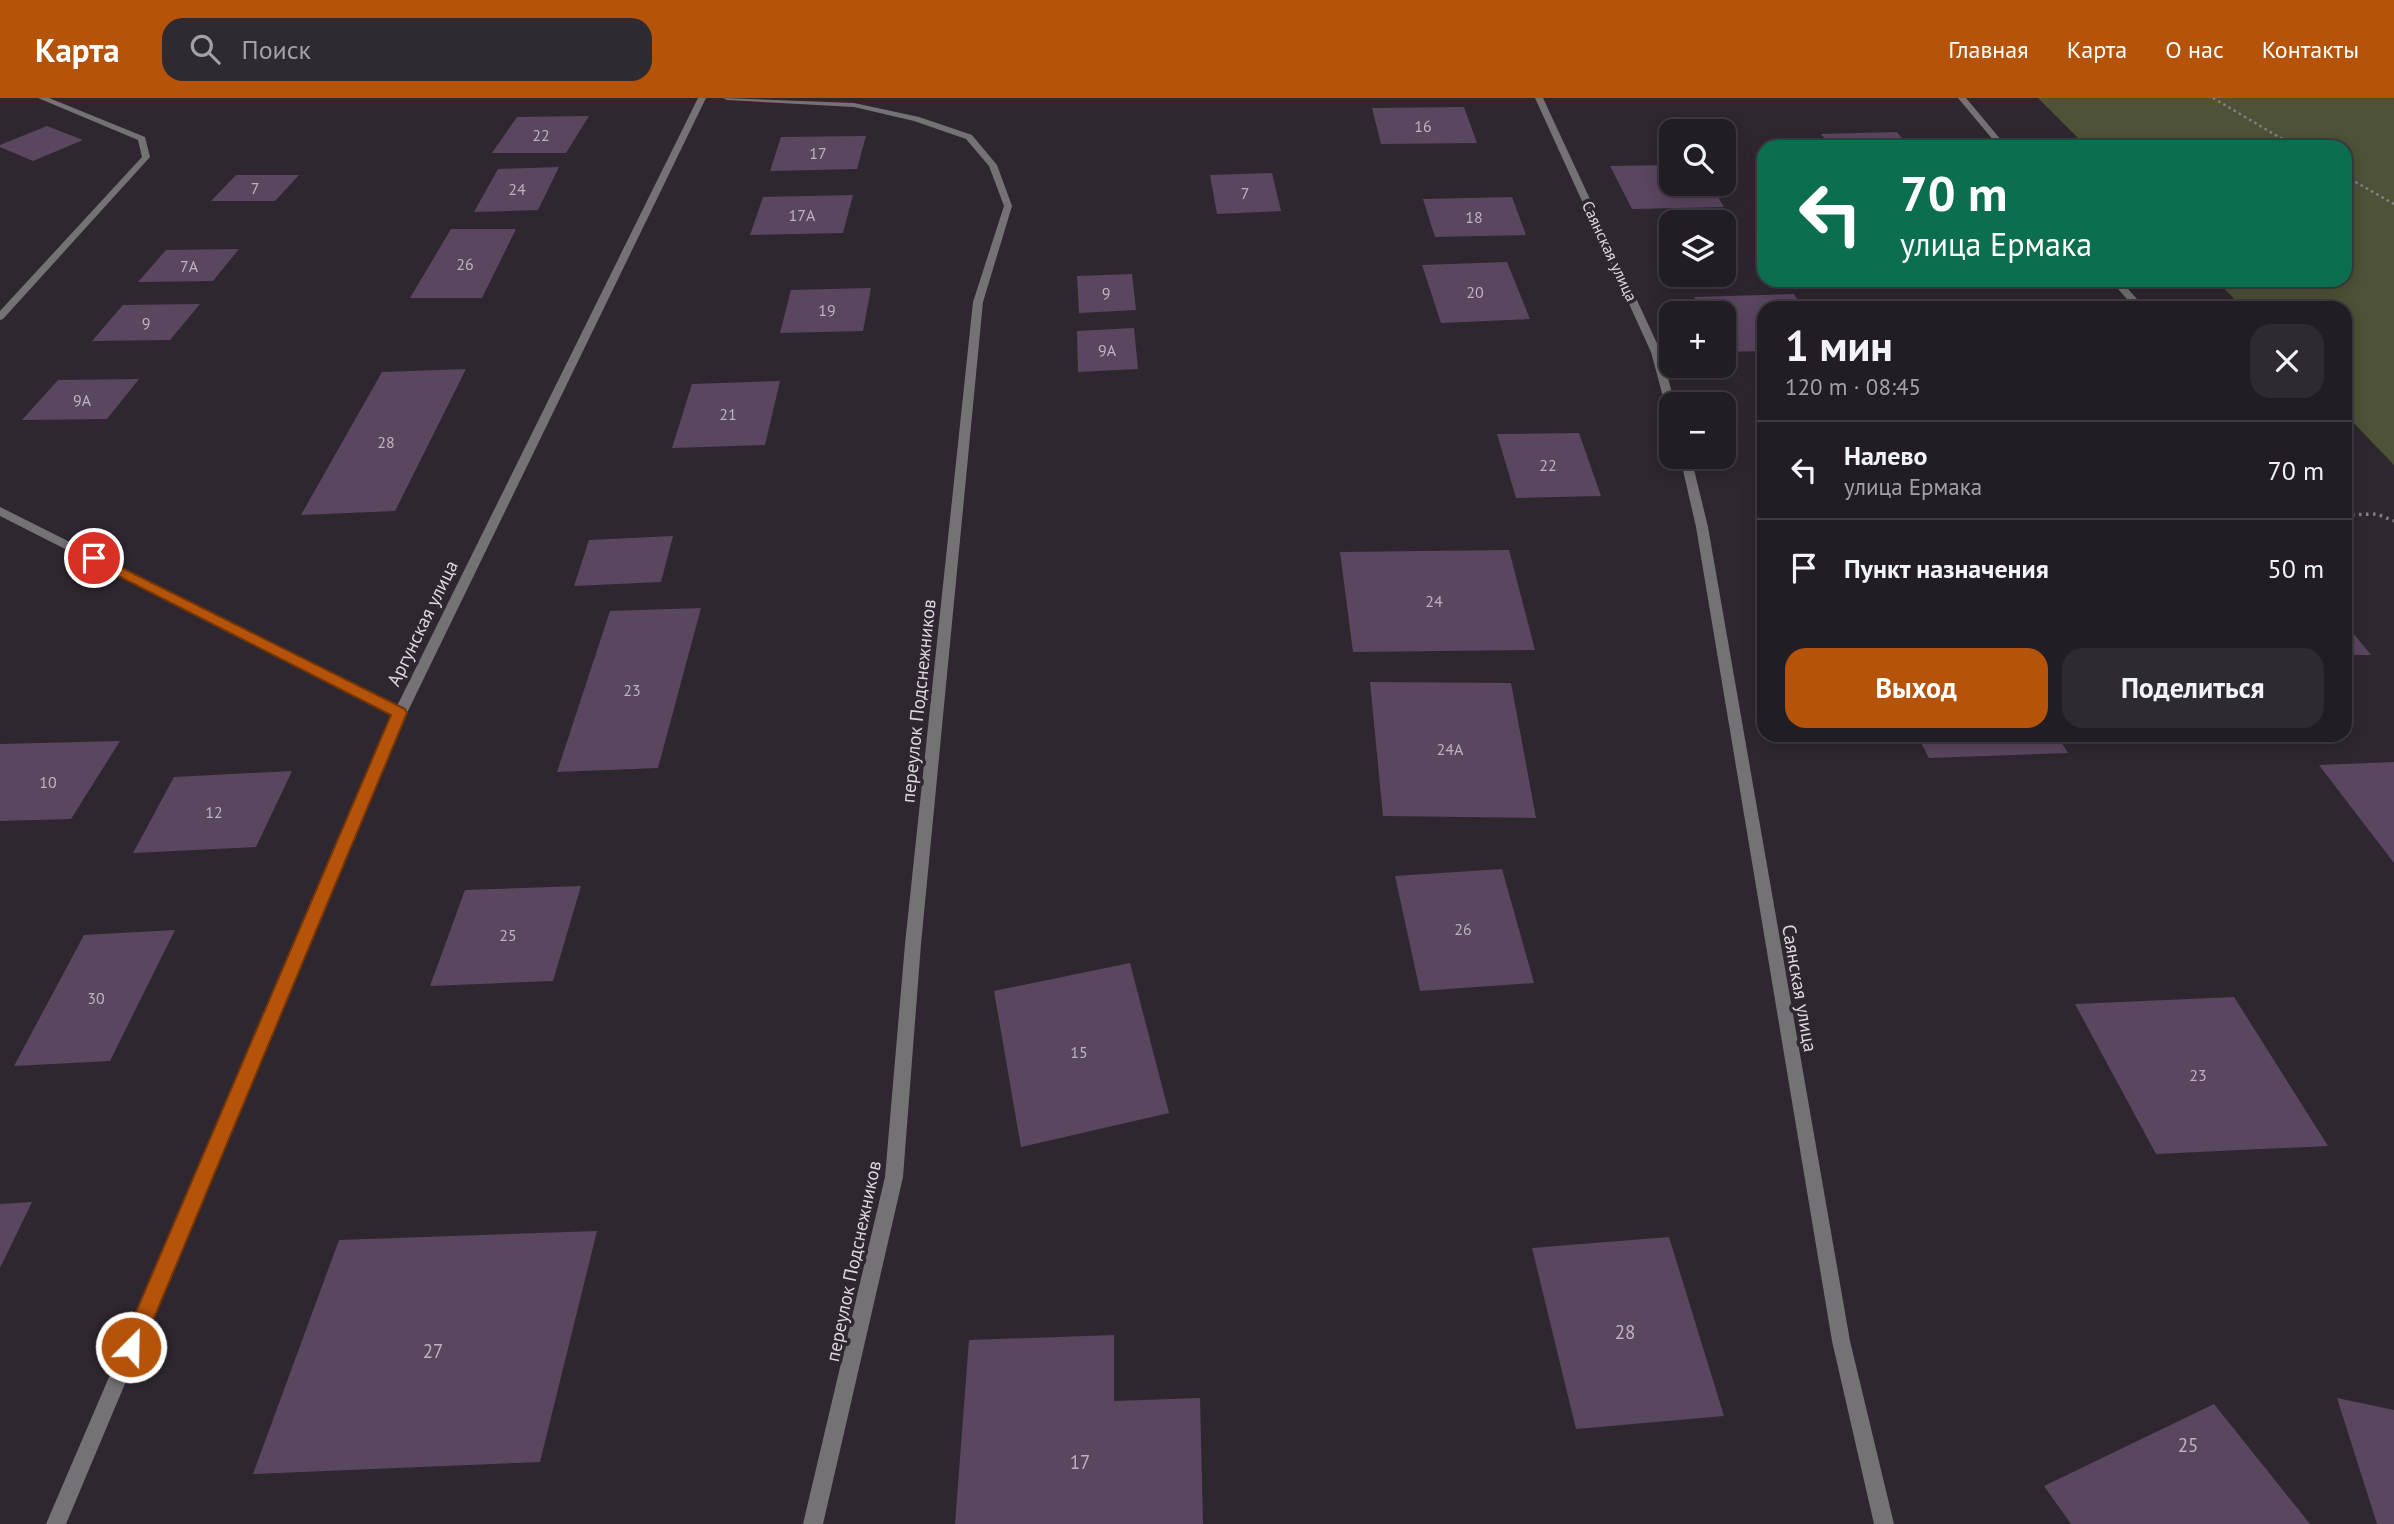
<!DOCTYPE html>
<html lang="ru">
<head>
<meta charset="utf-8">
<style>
  :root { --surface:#221d24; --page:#2e2a31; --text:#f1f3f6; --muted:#a2a2a6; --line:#3f3b41; --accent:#b45309 }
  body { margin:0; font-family:"PT Sans",sans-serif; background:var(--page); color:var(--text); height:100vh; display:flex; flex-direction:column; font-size:26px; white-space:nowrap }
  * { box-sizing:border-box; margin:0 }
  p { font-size:23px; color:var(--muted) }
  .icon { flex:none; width:38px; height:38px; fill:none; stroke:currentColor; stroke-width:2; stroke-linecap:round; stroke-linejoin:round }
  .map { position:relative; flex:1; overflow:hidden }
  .panel { position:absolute; left:1757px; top:203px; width:595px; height:441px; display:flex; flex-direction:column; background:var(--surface); border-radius:21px; box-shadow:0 4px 18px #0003,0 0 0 2px var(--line) }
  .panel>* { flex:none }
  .guide { position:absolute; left:1757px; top:42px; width:595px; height:147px; border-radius:21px; box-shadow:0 4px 18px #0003,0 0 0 2px var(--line); background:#0b6e4f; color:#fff; overflow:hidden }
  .controls { position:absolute; left:1659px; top:21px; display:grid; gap:14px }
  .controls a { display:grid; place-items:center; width:77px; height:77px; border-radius:14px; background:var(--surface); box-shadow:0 4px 18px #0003,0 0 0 2px var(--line); font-size:35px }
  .pin { position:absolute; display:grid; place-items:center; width:60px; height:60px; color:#fff; margin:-30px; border:4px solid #fff; border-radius:50%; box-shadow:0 2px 7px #0007 }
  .me { position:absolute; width:77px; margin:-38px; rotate:23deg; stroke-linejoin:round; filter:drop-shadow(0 0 5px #0008) }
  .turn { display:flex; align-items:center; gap:24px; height:147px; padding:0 28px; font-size:32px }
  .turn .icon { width:91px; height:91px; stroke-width:2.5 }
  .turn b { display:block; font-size:49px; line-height:60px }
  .round { display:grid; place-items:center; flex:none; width:74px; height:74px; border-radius:21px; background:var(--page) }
  .overview { display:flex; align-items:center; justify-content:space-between; height:119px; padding:0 28px }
  h1 { font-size:42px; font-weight:700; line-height:52px }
  .button { display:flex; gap:14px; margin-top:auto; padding:14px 28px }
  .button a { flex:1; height:80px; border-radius:21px; background:var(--accent); color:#fff; font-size:28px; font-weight:700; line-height:80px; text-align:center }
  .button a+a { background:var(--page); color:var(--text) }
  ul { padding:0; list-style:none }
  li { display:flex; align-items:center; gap:21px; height:98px; padding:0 28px; border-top:2px solid var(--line) }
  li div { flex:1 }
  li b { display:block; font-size:26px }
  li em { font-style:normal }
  header { display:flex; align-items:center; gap:42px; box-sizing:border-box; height:98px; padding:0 35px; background:var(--accent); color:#fff }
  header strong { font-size:33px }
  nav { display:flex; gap:38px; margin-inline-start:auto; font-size:24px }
  .search { width:490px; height:63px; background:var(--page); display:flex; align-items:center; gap:18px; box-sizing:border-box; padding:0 24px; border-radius:21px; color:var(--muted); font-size:26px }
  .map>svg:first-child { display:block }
  .green { fill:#4e5236 }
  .building { fill:#5b4660 }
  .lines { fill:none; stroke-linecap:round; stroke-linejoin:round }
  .path-far1 { stroke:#868087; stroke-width:2.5; stroke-dasharray:2.5 3.5; stroke-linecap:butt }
  .path { stroke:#868087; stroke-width:3.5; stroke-dasharray:2.5 4.5; stroke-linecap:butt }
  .street { fill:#757276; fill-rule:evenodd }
  .route { fill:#b45309; stroke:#753606; stroke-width:2 }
  .labels { text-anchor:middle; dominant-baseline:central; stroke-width:7; stroke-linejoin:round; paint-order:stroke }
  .number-label { font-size:16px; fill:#bcb4be }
  .far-street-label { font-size:16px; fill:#ddd9de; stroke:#2e2730 }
  .street-label { font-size:19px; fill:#ddd9de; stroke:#2e2730 }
  .near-number-label { font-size:19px; fill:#bcb4be }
</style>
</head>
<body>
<header>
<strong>Карта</strong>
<div class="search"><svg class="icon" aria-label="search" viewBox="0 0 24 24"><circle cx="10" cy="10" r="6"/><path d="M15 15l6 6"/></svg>Поиск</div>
<nav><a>Главная</a><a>Карта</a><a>О нас</a><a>Контакты</a></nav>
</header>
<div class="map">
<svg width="2394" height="1426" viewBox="0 0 2394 1426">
  <rect width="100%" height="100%" fill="#2e2730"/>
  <path class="green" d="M2038,0H2394V367L2345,316V210H2243L2216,182H2345V49H2087Z"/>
  <path class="building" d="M1464,9L1477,45L1381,46L1372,10Z
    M589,18L566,55H492L517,19Z
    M47,28L83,42L33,63L0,49V47Z
    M1897,34L1909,49H1831L1821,36Z
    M866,38L857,71L770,73L781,39Z
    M1671,67V86H1710L1724,109L1632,111L1610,68Z
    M559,69L538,112L474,114L498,71Z
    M1272,75L1281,113L1217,116L1210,77Z
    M236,77H299L275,103H211Z
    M853,97L843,135L750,137L763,99Z
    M1512,99L1526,137L1435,139L1423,101Z
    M451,131H516L482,200H410Z
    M239,151L213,183L138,184L166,152Z
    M1507,164L1530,221L1441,225L1422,167Z
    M1132,176L1136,212L1079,215L1077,178Z
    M1939,182H2040L2046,189H1943Z
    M871,190L863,233L780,235L791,192Z
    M1794,196L1802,210H1764V253L1724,254V215H1703L1694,199Z
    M200,206L170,242L92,243L123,207Z
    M1134,230L1138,271L1078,274L1077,233Z
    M466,271L395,413L301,417L382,274Z
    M139,281L107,321L22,322L58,282Z
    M780,283L765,347L672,350L692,286Z
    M1579,335L1601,398L1516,400L1497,336Z
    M673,438L661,484L574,488L589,442Z
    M1509,452L1535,552L1353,554L1340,454Z
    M701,510L658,670L557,674L610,513Z
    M2345,525L2371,557H2345Z
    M1370,584L1511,585L1536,720L1383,718Z
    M1917,637H2057L2068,655L1929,660Z
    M120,643L71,721L0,723V646Z
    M2394,664V765L2319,667Z
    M292,673L256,749L133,755L174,679Z
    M1502,771L1534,885L1420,893L1395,778Z
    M581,788L553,883L430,888L465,792Z
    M175,832L110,963L14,968L84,837Z
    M1130,865L1169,1015L1021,1049L994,893Z
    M2234,899L2328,1048L2156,1056L2075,906Z
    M32,1104L0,1170V1106Z
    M597,1133L540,1364L253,1376L339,1142Z
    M1669,1139L1724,1318L1576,1331L1532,1150Z
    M1114,1237V1303L1200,1300L1203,1426H955L969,1242Z
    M2337,1300L2394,1312V1426H2377Z
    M2214,1306L2310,1426H2071L2044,1388Z"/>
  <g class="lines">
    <path class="path-far1" d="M2213,0L2296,49
      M2345,78L2394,106"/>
    <path class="path" d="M2345,417L2377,416L2394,423"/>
    <path class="street" d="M38,0H49L145,39L150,59L3,221L0,222V213L142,59L138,42Z
      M698,0H706L407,615L66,1426H46L393,617L0,418V409L397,608Z
      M723,0L854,5L919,19L972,37L997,67L1012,108L983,204L921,846L903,1079L823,1426H803L885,1079L905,846L973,204L1004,108L989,68L966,41L914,23L854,9L727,2Z
      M1535,0H1543L1661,254L1675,306H1671V313L1666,310L1651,254Z
      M1958,0H1966L2007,49H1999Z
      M2110,182H2120L2145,210H2135Z
      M1680,359H1691L1708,429L1850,1243L1894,1426H1874L1832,1243L1696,429Z"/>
  </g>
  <path class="route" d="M94,456L405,611L407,615L139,1256L131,1259L124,1256L121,1249L391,617L89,463L87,460Z"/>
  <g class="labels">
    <g class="number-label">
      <text x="1423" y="28">16</text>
      <text x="541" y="37">22</text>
      <text x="818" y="55">17</text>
      <text x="255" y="90">7</text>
      <text x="517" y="91">24</text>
      <text x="1245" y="95">7</text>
      <text x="802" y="117">17А</text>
      <text x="1474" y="119">18</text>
      <text x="465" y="166">26</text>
      <text x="189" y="168">7А</text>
      <text x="1475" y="194">20</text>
      <text x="1106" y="195">9</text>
      <text x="827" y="212">19</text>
      <text x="146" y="225">9</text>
      <text x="1107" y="252">9А</text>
      <text x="82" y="302">9А</text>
      <text x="728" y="316">21</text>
      <text x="386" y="344">28</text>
      <text x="1548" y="367">22</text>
      <text x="1434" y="503">24</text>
      <text x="632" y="592">23</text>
      <text x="1450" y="651">24А</text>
      <text x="48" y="684">10</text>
      <text x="214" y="714">12</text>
      <text x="1463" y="831">26</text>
      <text x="508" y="837">25</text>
      <text x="96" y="900">30</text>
      <text x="1079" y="954">15</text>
      <text x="2198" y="977">23</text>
    </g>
    <g class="far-street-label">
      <text transform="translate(1610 153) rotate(65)">Саянская улица</text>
    </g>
    <g class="street-label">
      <text transform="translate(422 525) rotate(-64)">Аргунская улица</text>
      <text transform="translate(918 603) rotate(-84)">переулок Подснежников</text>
      <text transform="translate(1800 890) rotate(80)">Саянская улица</text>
      <text transform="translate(853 1163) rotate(-78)">переулок Подснежников</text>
    </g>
    <g class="near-number-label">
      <text x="1625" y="1234">28</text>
      <text x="433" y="1253">27</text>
      <text x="2188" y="1347">25</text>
      <text x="1080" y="1364">17</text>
    </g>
  </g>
</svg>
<div class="controls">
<a><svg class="icon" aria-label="search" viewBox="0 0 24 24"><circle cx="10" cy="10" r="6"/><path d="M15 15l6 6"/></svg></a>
<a><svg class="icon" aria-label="layers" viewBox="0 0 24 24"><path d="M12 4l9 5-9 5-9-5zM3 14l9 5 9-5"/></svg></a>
<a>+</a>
<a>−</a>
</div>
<div class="pin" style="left:94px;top:460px;background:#d93025"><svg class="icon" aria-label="arrive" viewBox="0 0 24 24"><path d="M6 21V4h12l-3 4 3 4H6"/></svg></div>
<svg class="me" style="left:131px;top:1249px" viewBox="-20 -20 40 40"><circle r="17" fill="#b45309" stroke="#fff" stroke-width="3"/><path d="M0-11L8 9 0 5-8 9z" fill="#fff"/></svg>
<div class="guide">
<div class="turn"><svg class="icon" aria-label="left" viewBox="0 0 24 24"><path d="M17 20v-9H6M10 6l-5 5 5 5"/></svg><div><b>70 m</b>улица Ермака</div></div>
</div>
<section class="panel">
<div class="overview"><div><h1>1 мин</h1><p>120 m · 08:45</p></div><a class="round"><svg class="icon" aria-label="close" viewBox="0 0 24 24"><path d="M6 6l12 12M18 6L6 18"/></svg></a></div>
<ul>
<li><svg class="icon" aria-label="left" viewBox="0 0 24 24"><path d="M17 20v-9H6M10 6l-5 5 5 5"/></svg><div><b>Налево</b><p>улица Ермака</p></div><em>70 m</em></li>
<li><svg class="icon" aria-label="arrive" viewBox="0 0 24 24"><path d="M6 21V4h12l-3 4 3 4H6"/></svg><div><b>Пункт назначения</b></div><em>50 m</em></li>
</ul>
<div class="button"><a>Выход</a><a>Поделиться</a></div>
</section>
</div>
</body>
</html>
